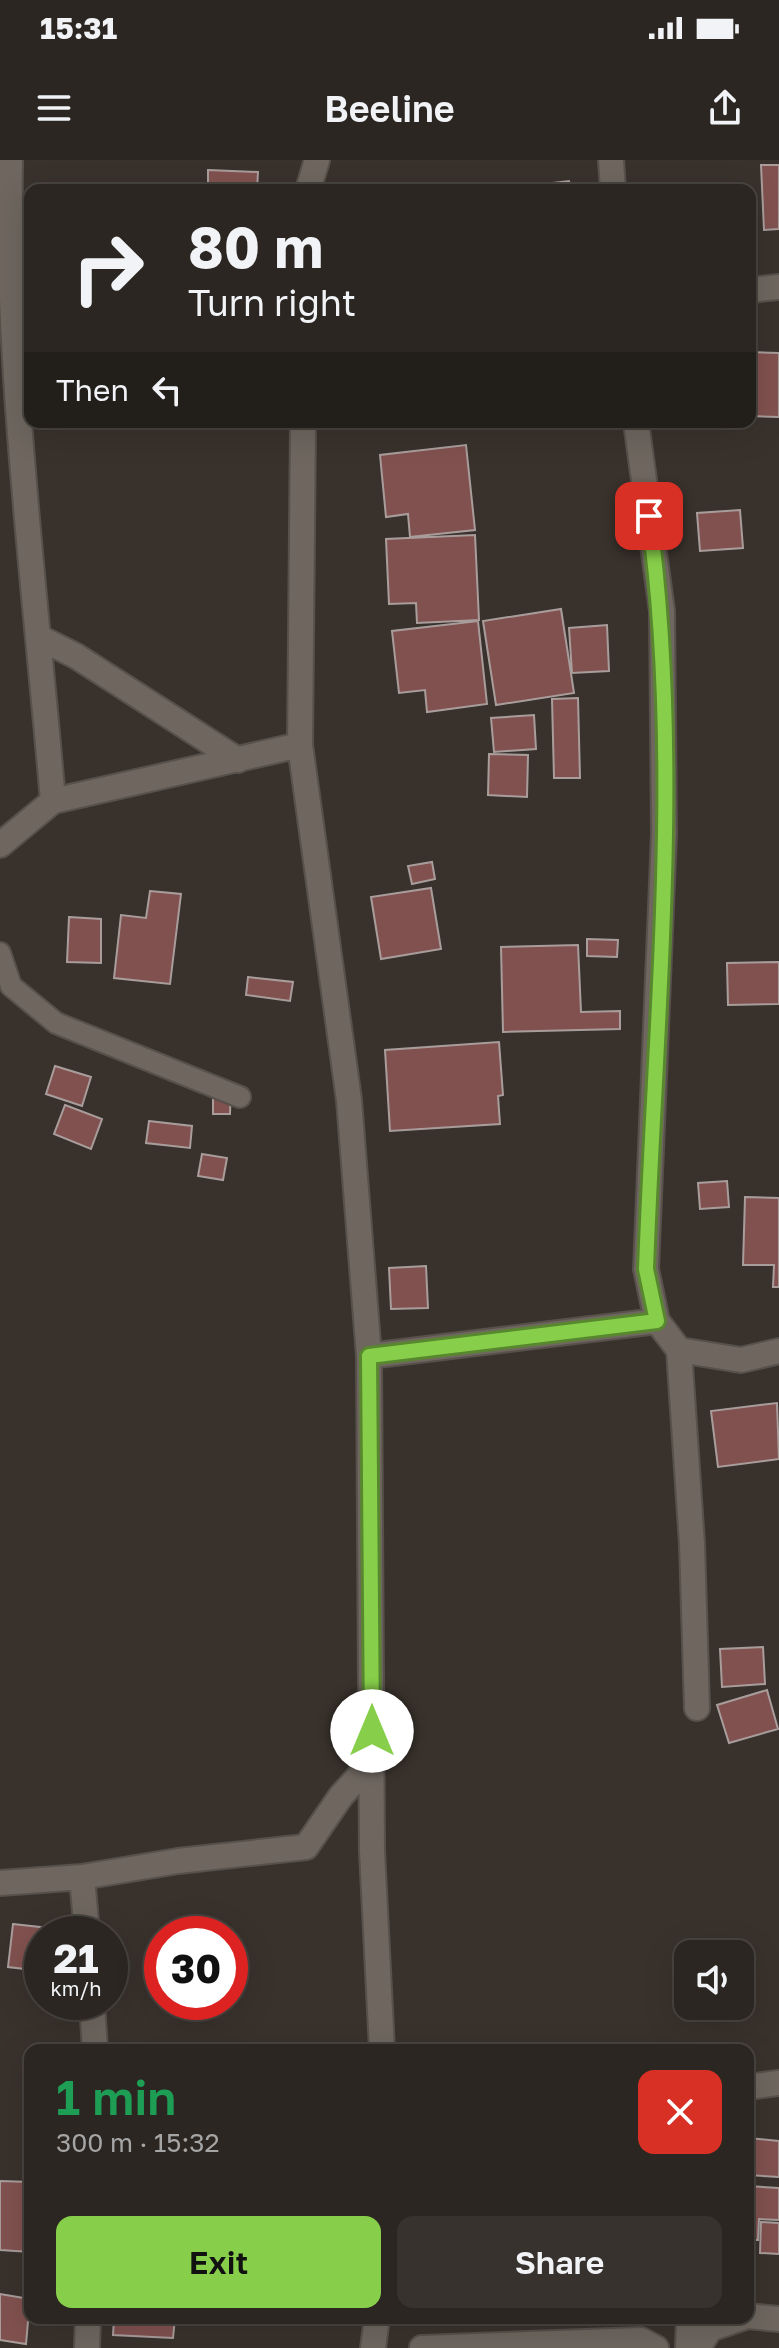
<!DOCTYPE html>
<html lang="en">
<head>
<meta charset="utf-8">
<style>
  :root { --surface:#2b2621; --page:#37322e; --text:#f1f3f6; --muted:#a6a5a5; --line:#47433f; --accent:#87cf4a }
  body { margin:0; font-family:"Golos Text",sans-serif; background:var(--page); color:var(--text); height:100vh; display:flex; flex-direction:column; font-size:30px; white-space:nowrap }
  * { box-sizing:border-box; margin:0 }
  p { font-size:26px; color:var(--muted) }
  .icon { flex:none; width:44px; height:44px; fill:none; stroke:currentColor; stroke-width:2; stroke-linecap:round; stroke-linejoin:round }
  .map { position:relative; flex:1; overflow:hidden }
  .details { position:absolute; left:24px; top:1884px; width:730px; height:280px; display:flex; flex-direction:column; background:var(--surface); border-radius:16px; box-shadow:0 8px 32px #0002,0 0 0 2px var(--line) }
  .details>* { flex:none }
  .guide { position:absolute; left:24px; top:24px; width:732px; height:244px; border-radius:16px; box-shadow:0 8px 32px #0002,0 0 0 2px var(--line); background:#2b2621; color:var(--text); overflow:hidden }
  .tools { position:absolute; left:674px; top:1780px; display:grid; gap:16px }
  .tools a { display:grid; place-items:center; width:80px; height:80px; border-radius:16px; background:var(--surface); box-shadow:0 8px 32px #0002,0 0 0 2px var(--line); font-size:40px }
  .speed { position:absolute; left:24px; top:1756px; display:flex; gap:16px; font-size:40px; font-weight:700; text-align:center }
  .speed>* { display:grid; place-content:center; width:104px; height:104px; border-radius:50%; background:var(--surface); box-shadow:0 8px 32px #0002,0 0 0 2px var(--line); line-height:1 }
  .speed small { font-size:20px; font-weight:400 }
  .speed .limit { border:12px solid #d22; background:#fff; color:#111 }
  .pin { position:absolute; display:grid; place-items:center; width:68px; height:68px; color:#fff; margin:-34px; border-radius:16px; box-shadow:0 4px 12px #0006 }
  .me { position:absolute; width:88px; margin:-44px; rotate:0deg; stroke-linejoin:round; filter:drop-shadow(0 0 6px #0008) }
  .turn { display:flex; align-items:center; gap:28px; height:168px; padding:0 32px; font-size:36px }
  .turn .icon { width:104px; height:104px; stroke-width:2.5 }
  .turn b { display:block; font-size:56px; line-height:68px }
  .then { display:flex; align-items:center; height:76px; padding:0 32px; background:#0003; gap:16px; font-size:30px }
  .round { display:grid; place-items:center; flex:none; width:84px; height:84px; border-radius:16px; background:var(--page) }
  .headline { display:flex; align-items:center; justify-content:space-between; height:136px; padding:0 32px }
  h1 { font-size:48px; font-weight:600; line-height:60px; color:#1e9e55 }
  .button { display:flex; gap:16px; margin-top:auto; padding:16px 32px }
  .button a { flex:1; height:92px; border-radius:16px; background:var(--accent); color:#111; font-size:32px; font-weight:600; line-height:92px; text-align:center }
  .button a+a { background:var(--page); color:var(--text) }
  .status { display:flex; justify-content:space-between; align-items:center; height:56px; padding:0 40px; background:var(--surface); direction:ltr }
  .status svg { height:22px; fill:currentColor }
  header { display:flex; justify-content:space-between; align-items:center; height:104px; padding:0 32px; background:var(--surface); font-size:36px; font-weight:600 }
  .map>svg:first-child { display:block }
  .building { fill:#80514f; stroke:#a99d9c; stroke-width:2 }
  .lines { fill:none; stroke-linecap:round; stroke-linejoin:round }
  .service-casing { stroke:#57504b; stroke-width:24 }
  .minor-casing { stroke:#57504b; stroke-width:28 }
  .service { stroke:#6e665f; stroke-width:20 }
  .minor { stroke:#6e665f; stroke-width:24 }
  .route-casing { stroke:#588730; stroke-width:20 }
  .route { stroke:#87cf4a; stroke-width:14 }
</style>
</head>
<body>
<div class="status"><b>15:31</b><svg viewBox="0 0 49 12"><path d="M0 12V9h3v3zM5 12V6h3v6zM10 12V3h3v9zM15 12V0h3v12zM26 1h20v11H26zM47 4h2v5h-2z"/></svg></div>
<header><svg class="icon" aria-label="menu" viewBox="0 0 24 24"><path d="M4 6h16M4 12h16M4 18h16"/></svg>Beeline<svg class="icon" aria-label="share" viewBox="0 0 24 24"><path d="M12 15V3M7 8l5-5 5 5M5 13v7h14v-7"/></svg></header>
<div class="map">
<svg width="779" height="2188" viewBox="0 0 779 2188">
  <rect width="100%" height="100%" fill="#39322c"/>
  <path class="building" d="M761,5H779V69L764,70Z
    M208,10L258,12L257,30H208Z
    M569,21L571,30H508V28Z
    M750,192L779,193V257L750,256Z
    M466,285L475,370L410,377L408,354L386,357L380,295Z
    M740,350L743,388L700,391L697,353Z
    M475,375L479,460L417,463L416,443L389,444L386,379Z
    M561,449L574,533L496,545L483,461Z
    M478,461L487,544L427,552L425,530L399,533L392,471Z
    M607,465L609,511L572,513L569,468Z
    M578,538L580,618H554L552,539Z
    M534,555L536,589L494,592L491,558Z
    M489,594L528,595L527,637L488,635Z
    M432,702L435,719L412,724L408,706Z
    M431,728L441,789L381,799L371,737Z
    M150,731L181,734L170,824L114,818L121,755L146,758Z
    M69,757L101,759V803L67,802Z
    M587,779L618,780L617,797L587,796Z
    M578,785L581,852L620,851V869L503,872L501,787Z
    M779,802V844L728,845L727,803Z
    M248,817L293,822L290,841L246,835Z
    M499,882L503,935L498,936L500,964L390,971L385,890Z
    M55,906L91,917L82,946L46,934Z
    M213,923H231L230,954H213Z
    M65,945L102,959L91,989L54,974Z
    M149,961L192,966L190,988L146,983Z
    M202,994L227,998L223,1020L198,1016Z
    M727,1021L729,1047L700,1049L698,1023Z
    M745,1037L779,1038V1127H773L774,1105H743Z
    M426,1106L428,1148L391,1149L389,1108Z
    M777,1243L779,1299L718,1307L711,1251Z
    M763,1487L765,1524L722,1527L720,1489Z
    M767,1530L778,1569L729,1583L717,1545Z
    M13,1764L58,1769V1774H42V1811L8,1807Z
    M748,1978L779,1981V2017L748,2015Z
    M0,2021L30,2022V2092L0,2090Z
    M748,2026L779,2028V2060L759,2059L758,2080H748Z
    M761,2062L779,2063V2094L760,2093Z
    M0,2134L30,2139L26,2184L0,2180Z
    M114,2158H175L173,2178L113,2175Z
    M419,2158H481V2164L419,2162Z"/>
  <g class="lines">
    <g class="service-casing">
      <path id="service" d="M0,793L11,826L56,863L240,937"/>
    </g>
    <g class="minor-casing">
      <path id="minor" d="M10,0C7,213 35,428 53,641
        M611,0L613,30
        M308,30L317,0
        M750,130L779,127
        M303,262L300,585L349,940L369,1196L372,1691L382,1890
        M636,262L662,451L664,674L646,1109L657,1161L679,1190L741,1200L779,1191
        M40,478L76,496L238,600
        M0,685L53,641L300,585
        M679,1190L692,1384L697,1548
        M369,1196L657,1161
        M82,1717L87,1774
        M0,1723L82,1717L178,1701L306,1687L341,1636L372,1602
        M92,1842L95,1890
        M748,1927L779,1923
        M748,2156L779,2159
        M87,2188L88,2158
        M373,2188L377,2158
        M422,2188L641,2180L656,2188
        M688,2188L689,2158
        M698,2188L710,2169L742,2158"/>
    </g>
    <use href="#service" class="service"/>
    <use href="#minor" class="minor"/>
  </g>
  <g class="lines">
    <g class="route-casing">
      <path id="route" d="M372,1571L369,1196L657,1161L646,1109C655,861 683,602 649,356"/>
    </g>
    <use href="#route" class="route"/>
  </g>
</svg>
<div class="tools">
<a><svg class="icon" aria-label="sound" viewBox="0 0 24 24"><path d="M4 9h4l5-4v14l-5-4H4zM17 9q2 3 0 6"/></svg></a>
</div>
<div class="speed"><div>21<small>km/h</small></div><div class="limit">30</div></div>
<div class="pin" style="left:649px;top:356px;background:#d93025"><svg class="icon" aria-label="arrive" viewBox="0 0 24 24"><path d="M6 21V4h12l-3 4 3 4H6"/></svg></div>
<svg class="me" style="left:372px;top:1571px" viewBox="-20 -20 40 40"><circle r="19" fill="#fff"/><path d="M0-13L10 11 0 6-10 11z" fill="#87cf4a"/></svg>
<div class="guide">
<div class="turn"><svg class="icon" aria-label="right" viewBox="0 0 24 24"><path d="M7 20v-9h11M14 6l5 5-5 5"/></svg><div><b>80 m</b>Turn right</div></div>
<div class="then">Then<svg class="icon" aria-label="left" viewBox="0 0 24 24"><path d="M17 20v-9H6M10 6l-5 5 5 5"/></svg></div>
</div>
<section class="details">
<div class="headline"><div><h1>1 min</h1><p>300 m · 15:32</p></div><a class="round" style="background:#d93025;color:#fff"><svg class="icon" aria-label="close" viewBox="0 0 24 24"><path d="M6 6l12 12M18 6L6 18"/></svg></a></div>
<div class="button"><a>Exit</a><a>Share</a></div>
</section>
</div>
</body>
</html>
